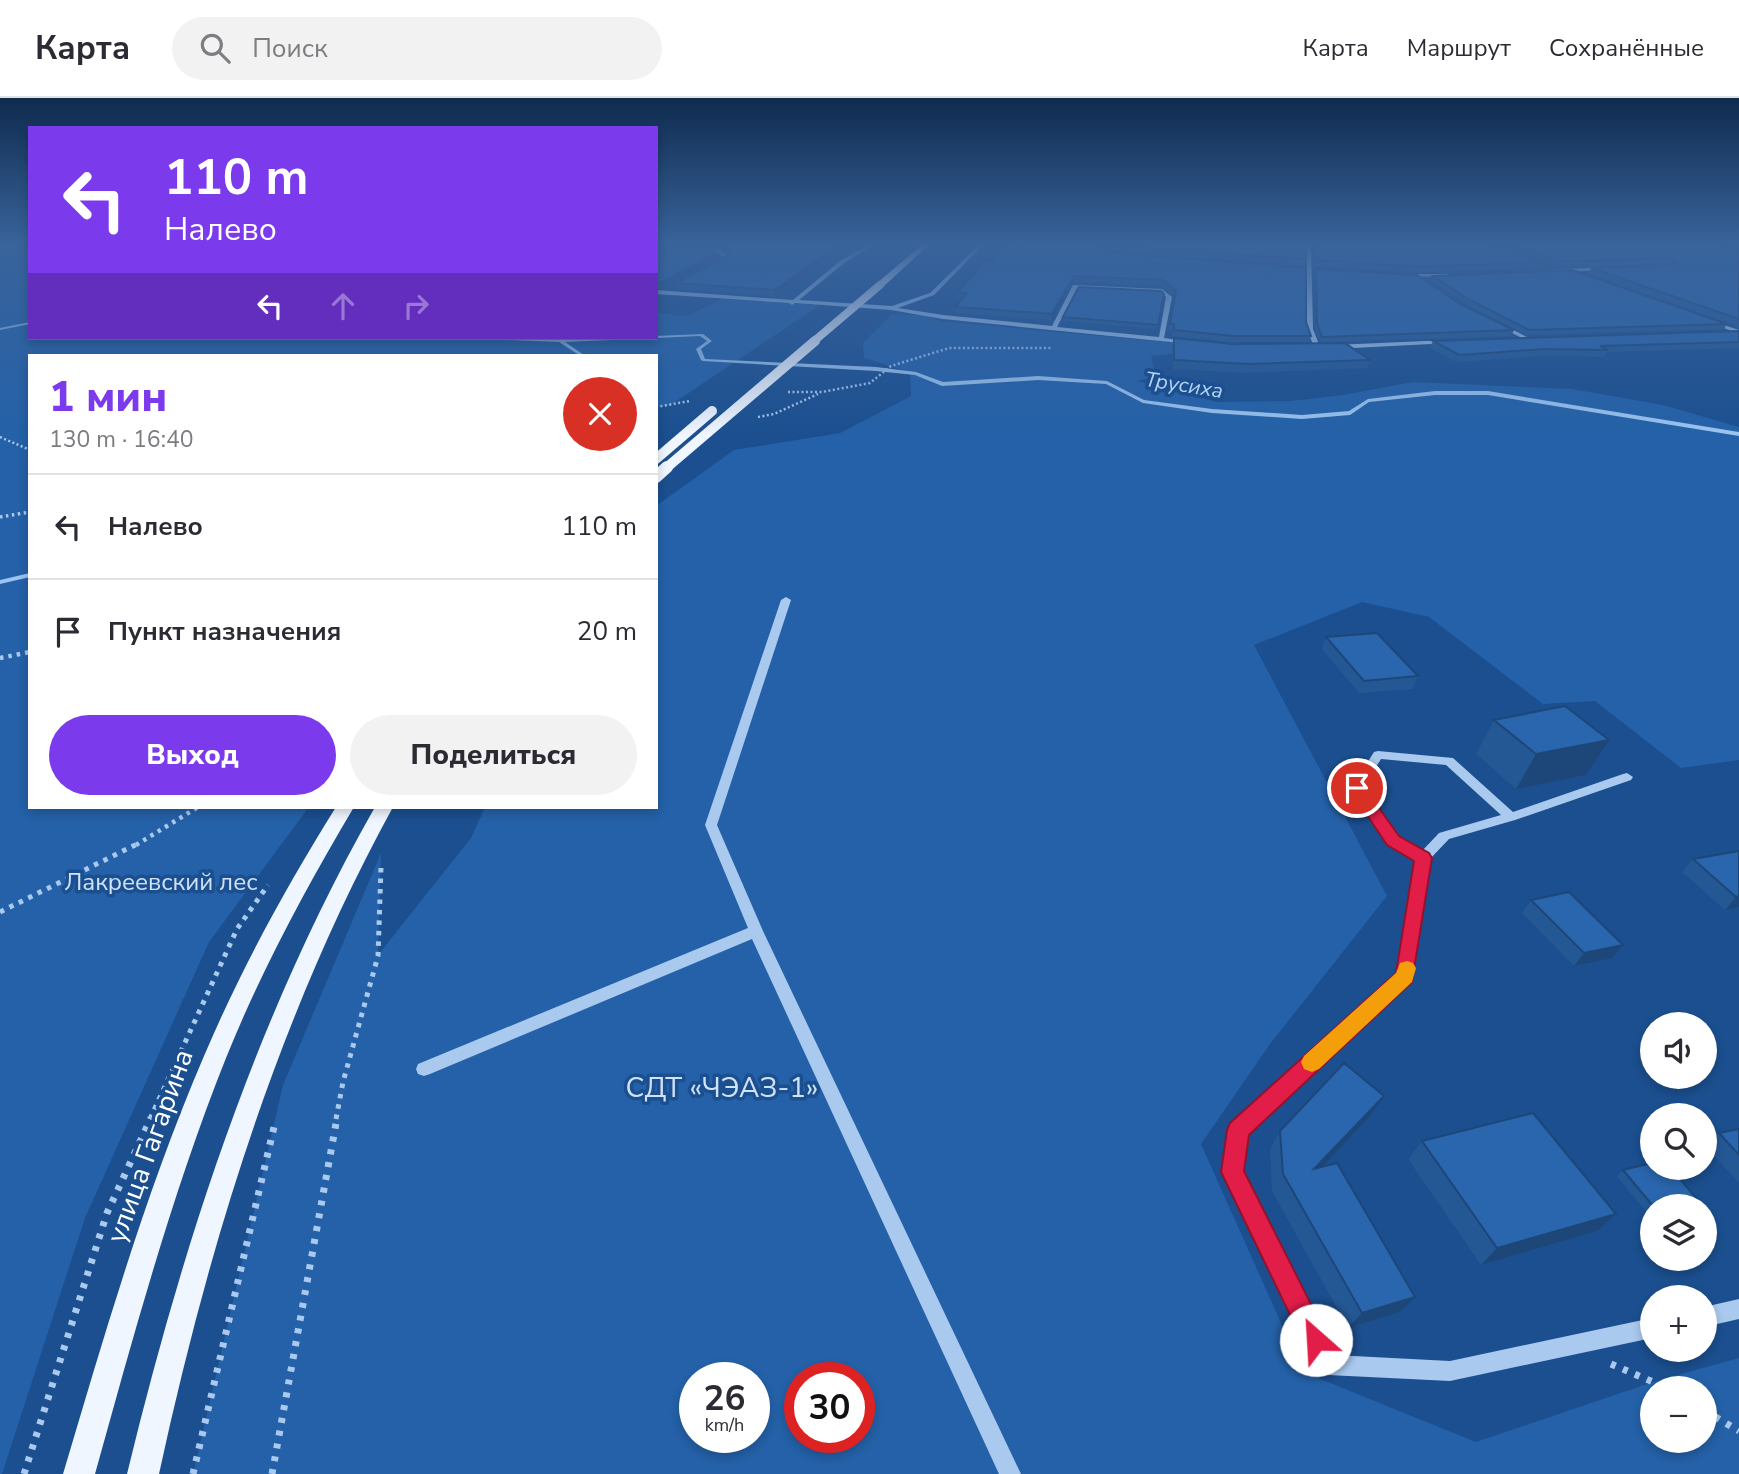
<!DOCTYPE html>
<html lang="ru">
<head>
<meta charset="utf-8">
<style>
  :root { --surface:#fff; --page:#f2f2f3; --text:#2b2b33; --muted:#7c7c81; --line:#e1e1e2; --accent:#7c3aed }
  body { margin:0; font-family:"Nunito Sans",sans-serif; background:var(--page); color:var(--text); height:100vh; display:flex; flex-direction:column; font-size:26px; white-space:nowrap }
  * { box-sizing:border-box; margin:0 }
  p { font-size:23px; color:var(--muted) }
  .icon { flex:none; width:38px; height:38px; fill:none; stroke:currentColor; stroke-width:2; stroke-linecap:round; stroke-linejoin:round }
  .map { position:relative; flex:1; overflow:hidden }
  .sheet { position:absolute; left:28px; top:256px; width:630px; height:455px; display:flex; flex-direction:column; background:var(--surface); border-radius:0px; box-shadow:0 4px 10px #0003 }
  .sheet>* { flex:none }
  .top-card { position:absolute; left:28px; top:28px; width:630px; height:214px; border-radius:0px; box-shadow:0 4px 10px #0003; background:#7c3aed; color:#fff; overflow:hidden }
  .fabs { position:absolute; left:1640px; top:914px; display:grid; gap:14px }
  .fabs a { display:grid; place-items:center; width:77px; height:77px; border-radius:50%; background:var(--surface); box-shadow:0 4px 10px #0003; font-size:35px }
  .speed { position:absolute; left:679px; top:1264px; display:flex; gap:14px; font-size:35px; font-weight:700; text-align:center }
  .speed>* { display:grid; place-content:center; width:91px; height:91px; border-radius:50%; background:var(--surface); box-shadow:0 4px 10px #0003; line-height:1 }
  .speed small { font-size:18px; font-weight:400 }
  .speed .limit { border:10px solid #d22; background:#fff; color:#111 }
  .pin { position:absolute; display:grid; place-items:center; width:60px; height:60px; color:#fff; margin:-30px; border:4px solid #fff; border-radius:50%; box-shadow:0 2px 7px #0007 }
  .me { position:absolute; width:77px; margin:-38px; rotate:334deg; stroke-linejoin:round; filter:drop-shadow(0 0 5px #0008) }
  .turn { display:flex; align-items:center; gap:24px; height:147px; padding:0 21px; font-size:32px }
  .turn .icon { width:91px; height:91px; stroke-width:2.5 }
  .turn b { display:block; font-size:49px; line-height:60px }
  .lanes { display:flex; align-items:center; height:66px; padding:0 21px; background:#0003; justify-content:center; gap:35px; direction:ltr }
  .lanes .off { opacity:.35 }
  .round { display:grid; place-items:center; flex:none; width:74px; height:74px; border-radius:37px; background:var(--page) }
  .head { display:flex; align-items:center; justify-content:space-between; height:119px; padding:0 21px }
  h1 { font-size:42px; font-weight:800; line-height:52px; color:var(--accent) }
  .primary-button { display:flex; gap:14px; margin-top:auto; padding:14px 21px }
  .primary-button a { flex:1; height:80px; border-radius:42px; background:var(--accent); color:#fff; font-size:28px; font-weight:800; line-height:80px; text-align:center }
  .primary-button a+a { background:var(--page); color:var(--text) }
  ul { padding:0; list-style:none }
  li { display:flex; align-items:center; gap:21px; height:105px; padding:0 21px; border-top:2px solid var(--line) }
  li div { flex:1 }
  li b { display:block; font-size:26px }
  li em { font-style:normal }
  header { display:flex; align-items:center; gap:42px; box-sizing:border-box; height:98px; padding:0 35px; background:var(--surface); border-bottom:2px solid var(--line) }
  header strong { font-size:33px }
  nav { display:flex; gap:38px; margin-inline-start:auto; font-size:24px }
  .search { width:490px; height:63px; background:var(--page); display:flex; align-items:center; gap:18px; box-sizing:border-box; padding:0 24px; border-radius:38px; color:var(--muted); font-size:26px }
  .map>svg:first-child { display:block }
  .green { fill:#2461a8; fill-rule:evenodd }
  .lines { fill:none; stroke-linecap:round; stroke-linejoin:round }
  .stream { fill:#9cc4f0; fill-rule:evenodd }
  .path-far4 { stroke:#a9c9ee; stroke-width:2.5; stroke-dasharray:2 2.5; stroke-linecap:butt }
  .path-far3 { stroke:#a9c9ee; stroke-width:3.5; stroke-dasharray:2.5 3.5; stroke-linecap:butt }
  .path-far2 { stroke:#a9c9ee; stroke-width:4.5; stroke-dasharray:3.5 5; stroke-linecap:butt }
  .path-far1 { stroke:#a9c9ee; stroke-width:5; stroke-dasharray:4.5 6; stroke-linecap:butt }
  .path { stroke:#a9c9ee; stroke-width:7; stroke-dasharray:5 8; stroke-linecap:butt }
  .minor { fill:#a9c9ee; fill-rule:evenodd }
  .major { fill:#f0f6ff; fill-rule:evenodd }
  .major-bridge-far2 { stroke:#f0f6ff; stroke-width:8 }
  .major-bridge-far1 { stroke:#f0f6ff; stroke-width:10 }
  .major-bridge { stroke:#f0f6ff; stroke-width:12 }
  .wall { fill:#245895 }
  .shaded-wall { fill:#1d4779 }
  .building { fill:#2a66ad; stroke:#1d4779; stroke-width:2 }
  .route { fill:#e11d48; stroke:#92132f; stroke-width:2 }
  .slow { fill:#f59e0b }
  .labels { text-anchor:middle; dominant-baseline:central; stroke-width:7; stroke-linejoin:round; paint-order:stroke }
  .far-water-label { font-size:21px; font-style:italic; fill:#b5d3f5; stroke:#1b4f8f }
  .park-label { font-size:24px; fill:#cfe3fa; stroke:#1b4f8f }
  .near-park-label { font-size:28px; fill:#cfe3fa; stroke:#1b4f8f }
  .near-street-label { font-size:28px; fill:#fff; stroke:#1b4f8f }
</style>
</head>
<body>
<header>
<strong>Карта</strong>
<div class="search"><svg class="icon" aria-label="search" viewBox="0 0 24 24"><circle cx="10" cy="10" r="6"/><path d="M15 15l6 6"/></svg>Поиск</div>
<nav><a>Карта</a><a>Маршрут</a><a>Сохранённые</a></nav>
</header>
<div class="map">
<svg width="1739" height="1376" viewBox="0 0 1739 1376">
  <rect width="100%" height="100%" fill="#1b4f8f"/>
  <path class="green" d="M0,146H30V240H656V214L679,218L690,217L721,201L820,207L669,308L656,309V257H30V709H309L209,844L85,1120L2,1376H0Z
    M892,216L926,217L939,223L1219,249L1216,252L1151,258L1156,278L1137,283L1217,304L1291,303L1343,297L1413,284L1572,291L1663,307L1739,329V662L1681,670L1595,603L1543,606L1429,519L1362,504L1254,547L1387,798L1270,946L1201,1046L1303,1274L1476,1344L1656,1283L1739,1260V1376H193L283,987L381,755L378,857L471,740L485,709H656V408L734,352L840,335L911,298L910,274L864,260L863,245ZM695,1279H754V1339H695ZM800,1279H859V1339H800ZM1652,1290H1704V1342H1652Z"/>
  <g class="lines">
    <path class="stream" d="M30,224V226L0,232V230Z
      M703,236L712,243L701,251L705,261L876,269L916,274L943,284L1038,278L1107,283L1144,302L1212,311L1302,317L1349,313L1368,301L1435,293H1488L1739,334V338L1488,297H1435L1369,304L1350,317L1302,321L1212,315L1143,305L1106,286L1038,282L942,288L915,277L876,273L703,263L701,262L696,251L707,243L700,238L656,240H654H656V238Z
      M477,240L560,242L638,240L636,241L565,244L584,257H579L559,244L479,241Z
      M30,475V479L0,486V482Z"/>
    <path class="path-far4" d="M788,294H822L870,285L891,268L949,250H1051
      M656,309L690,303
      M758,319L774,316L818,296
      M0,339L30,352"/>
    <path class="path-far3" d="M0,419L30,414"/>
    <path class="path-far2" d="M0,560L30,554
      M136,747L198,709"/>
    <path class="path-far1" d="M0,814L139,745
      M150,1021L237,831L268,787
      M336,1021L343,984L378,858L381,769"/>
    <path class="path" d="M1611,1266L1667,1290
      M1704,1312L1739,1333
      M24,1376L107,1115L151,1020
      M193,1376L274,1029
      M272,1376L337,1020"/>
    <path class="minor" d="M870,146H875L844,165L799,202L892,208L930,195L980,146H984L934,197L898,210L943,217L1052,228L1073,187L1162,191L1172,199L1164,240L1193,244L1190,246L943,221L891,212L795,205L792,207L789,205L656,196V192L793,202L840,163ZM1077,190L1161,195L1166,199L1159,239L1057,229Z
      M1307,146H1311L1313,231L1320,249L1317,251L1314,249L1307,231Z
      M697,151L722,153L728,160L711,167V165L723,160L719,155L695,153Z
      M1606,169L1608,172L1474,178L1471,176Z
      M1404,176H1448L1451,178L1402,179Z
      M1709,222L1739,232V236L1709,224Z
      M1496,225H1500L1529,240L1524,241L1496,227Z
      M1448,242L1450,245L1334,251L1331,249L1334,247Z
      M786,499L791,502L717,727L763,833L1021,1376H999L752,841L430,976L424,978L418,976L416,971L418,966L748,830L705,727L781,502Z
      M1378,653L1453,660L1513,714L1623,676L1627,675L1633,679L1631,682L1515,722L1449,741L1429,762L1410,882L1246,1036L1242,1073L1334,1257L1450,1263L1652,1220V1240L1450,1283L1328,1277L1321,1274L1227,1080L1224,1074L1229,1032L1232,1026L1398,875L1416,762L1388,746L1351,690L1374,654ZM1381,661L1446,667L1501,717L1439,735L1422,753L1398,740L1363,690Z
      M1739,1201V1221L1704,1229V1209Z"/>
    <path class="major" d="M923,146H930L883,189H877V185Z
      M336,709H354C306,790 261,873 226,960C172,1095 134,1236 95,1376H63C105,1235 146,1093 204,958C241,871 286,789 336,709Z
      M375,709H393C279,917 209,1145 159,1376H127C183,1145 257,916 375,709Z"/>
    <path class="major-bridge-far2" d="M813,244L880,187"/>
    <path class="major-bridge-far1" d="M656,361L712,313
      M665,371L815,243"/>
    <path class="major-bridge" d="M656,379L667,369"/>
  </g>
  <path class="wall" d="M695,146H846L775,198L677,191L676,185L727,158L721,153Z
    M1098,146L1097,149L1110,155L1306,224L1311,238L1309,244H1231L1172,238V232H1168L1175,200L1162,188L1073,184L1051,222L956,215V209L963,200H958V194L992,163Z
    M1106,146H1306V161L1304,167L1111,153L1106,151Z
    M1314,146H1739V154L1721,147L1739,155V231L1736,228L1589,176L1591,170L1669,167L1667,165L1555,169L1554,166L1508,153L1543,164L1540,170L1417,174L1315,168Z
    M656,149L716,155L717,160L661,190H656Z
    M1316,171L1462,207L1514,232L1511,238L1321,244L1316,231L1315,176Z
    M1433,178L1727,226L1724,231L1527,237L1466,206L1431,182Z
    M1164,196L1157,231L1063,223V219Z
    M1739,233V250L1607,254L1605,259L1542,258L1457,264L1430,250L1433,243Z
    M1174,240L1370,262L1367,270L1246,275L1173,271L1172,248Z
    M1326,539L1418,578L1412,591L1359,595L1322,551Z
    M1494,622L1586,677L1516,691L1476,656Z
    M1739,753V809L1725,812L1682,774L1693,761Z
    M1531,802L1623,847L1613,860L1574,868L1522,815Z
    M1384,998L1372,1016L1321,1069L1400,1214L1348,1230L1272,1093L1270,1051L1280,1033Z
    M1739,1031V1085L1705,1048L1719,1035Z
    M1422,1043L1597,1133L1481,1167L1408,1061Z
    M1623,1072L1698,1108H1652V1121L1617,1078Z"/>
  <path class="shaded-wall" d="M656,146H691L656,148Z
    M839,146H846L775,198V192Z
    M716,155L717,160L661,190L660,185Z
    M1074,178L1073,184L1051,222L1052,216Z
    M1609,642L1586,677L1516,691L1536,656Z
    M1739,798V809L1725,812L1736,799Z
    M1623,847L1613,860L1574,868L1584,855Z
    M1384,998L1372,1016L1303,1089L1314,1071Z
    M1616,1116L1597,1133L1481,1167L1497,1150Z
    M1415,1199L1400,1214L1348,1230L1362,1215Z"/>
  <path class="building" d="M714,146H839L775,192L676,185L730,156L721,148Z
    M1007,146H1096L1095,148L1110,155L1306,170V224L1311,238H1233L1174,232V226L1170,225L1176,193L1163,182L1074,178L1052,216L956,209L967,195L958,194L986,162L992,163Z
    M1108,146H1306V161L1112,148Z
    M1315,146H1486L1543,164L1419,169L1316,162Z
    M1505,146H1718L1739,155V221L1591,170L1672,167L1675,164L1670,160L1558,164L1556,161Z
    M656,149H701L716,155L660,185L656,184Z
    M1316,171L1417,177L1462,207L1514,232L1322,239L1317,225Z
    M1572,172L1727,226L1529,232L1468,201L1433,178Z
    M1079,189L1161,193L1164,196L1158,227L1063,219Z
    M1739,233V244L1600,248L1608,252L1545,251L1459,257L1433,243Z
    M1174,240L1233,246L1345,245L1370,262L1248,266L1174,262Z
    M1377,535L1418,578L1364,583L1326,539Z
    M1565,608L1609,642L1536,656L1494,622Z
    M1739,753V798L1736,799L1693,761Z
    M1569,794L1623,847L1584,855L1531,802Z
    M1344,965L1384,998L1314,1071L1337,1065L1415,1199L1362,1215L1283,1076L1280,1033Z
    M1533,1015L1616,1116L1497,1150L1422,1043Z
    M1739,1031V1057L1719,1035Z
    M1652,1065V1069H1670L1701,1106L1692,1108H1653L1623,1072Z"/>
  <linearGradient id="sky" x2="0" y2="1"><stop stop-color="#0f2b4f"/><stop offset="0.43" stop-color="#39639b"/><stop offset="1" stop-color="#39639b" stop-opacity="0"/></linearGradient>
  <rect width="1739" height="338" fill="url(#sky)"/>
  <path class="route" d="M1357,684L1362,686L1399,738L1429,755L1432,760L1412,884L1249,1037L1244,1073L1329,1242L1325,1252L1316,1256L1307,1252L1221,1074L1227,1032L1230,1025L1396,875L1414,763L1387,747L1349,690Z"/>
  <path class="slow" d="M1407,863L1413,865L1416,870L1412,884L1319,971L1312,974L1304,971L1301,964L1304,958L1396,875L1400,865Z"/>
  <g class="labels">
    <g class="far-water-label">
      <text transform="translate(1184 287) rotate(9)">Трусиха</text>
    </g>
    <g class="park-label">
      <text x="161" y="784">Лакреевский лес</text>
    </g>
    <g class="near-park-label">
      <text x="722" y="990">СДТ «ЧЭАЗ-1»</text>
    </g>
    <g class="near-street-label">
      <text transform="translate(150 1048) rotate(-70)">улица Гагарина</text>
    </g>
  </g>
</svg>
<div class="fabs">
<a><svg class="icon" aria-label="sound" viewBox="0 0 24 24"><path d="M4 9h4l5-4v14l-5-4H4zM17 9q2 3 0 6"/></svg></a>
<a><svg class="icon" aria-label="search" viewBox="0 0 24 24"><circle cx="10" cy="10" r="6"/><path d="M15 15l6 6"/></svg></a>
<a><svg class="icon" aria-label="layers" viewBox="0 0 24 24"><path d="M12 4l9 5-9 5-9-5zM3 14l9 5 9-5"/></svg></a>
<a>+</a>
<a>−</a>
</div>
<div class="speed"><div>26<small>km/h</small></div><div class="limit">30</div></div>
<div class="pin" style="left:1357px;top:690px;background:#d93025"><svg class="icon" aria-label="arrive" viewBox="0 0 24 24"><path d="M6 21V4h12l-3 4 3 4H6"/></svg></div>
<svg class="me" style="left:1316px;top:1242px" viewBox="-20 -20 40 40"><circle r="19" fill="#fff"/><path d="M0-13L10 11 0 6-10 11z" fill="#e11d48"/></svg>
<div class="top-card">
<div class="turn"><svg class="icon" aria-label="left" viewBox="0 0 24 24"><path d="M17 20v-9H6M10 6l-5 5 5 5"/></svg><div><b>110 m</b>Налево</div></div>
<div class="lanes"><svg class="icon" aria-label="left" viewBox="0 0 24 24"><path d="M17 20v-9H6M10 6l-5 5 5 5"/></svg><svg class="icon off" aria-label="ahead" viewBox="0 0 24 24"><path d="M12 20V5M6 11l6-6 6 6"/></svg><svg class="icon off" aria-label="right" viewBox="0 0 24 24"><path d="M7 20v-9h11M14 6l5 5-5 5"/></svg></div>
</div>
<section class="sheet">
<div class="head"><div><h1>1 мин</h1><p>130 m · 16:40</p></div><a class="round" style="background:#d93025;color:#fff"><svg class="icon" aria-label="close" viewBox="0 0 24 24"><path d="M6 6l12 12M18 6L6 18"/></svg></a></div>
<ul>
<li><svg class="icon" aria-label="left" viewBox="0 0 24 24"><path d="M17 20v-9H6M10 6l-5 5 5 5"/></svg><div><b>Налево</b></div><em>110 m</em></li>
<li><svg class="icon" aria-label="arrive" viewBox="0 0 24 24"><path d="M6 21V4h12l-3 4 3 4H6"/></svg><div><b>Пункт назначения</b></div><em>20 m</em></li>
</ul>
<div class="primary-button"><a>Выход</a><a>Поделиться</a></div>
</section>
</div>
</body>
</html>
